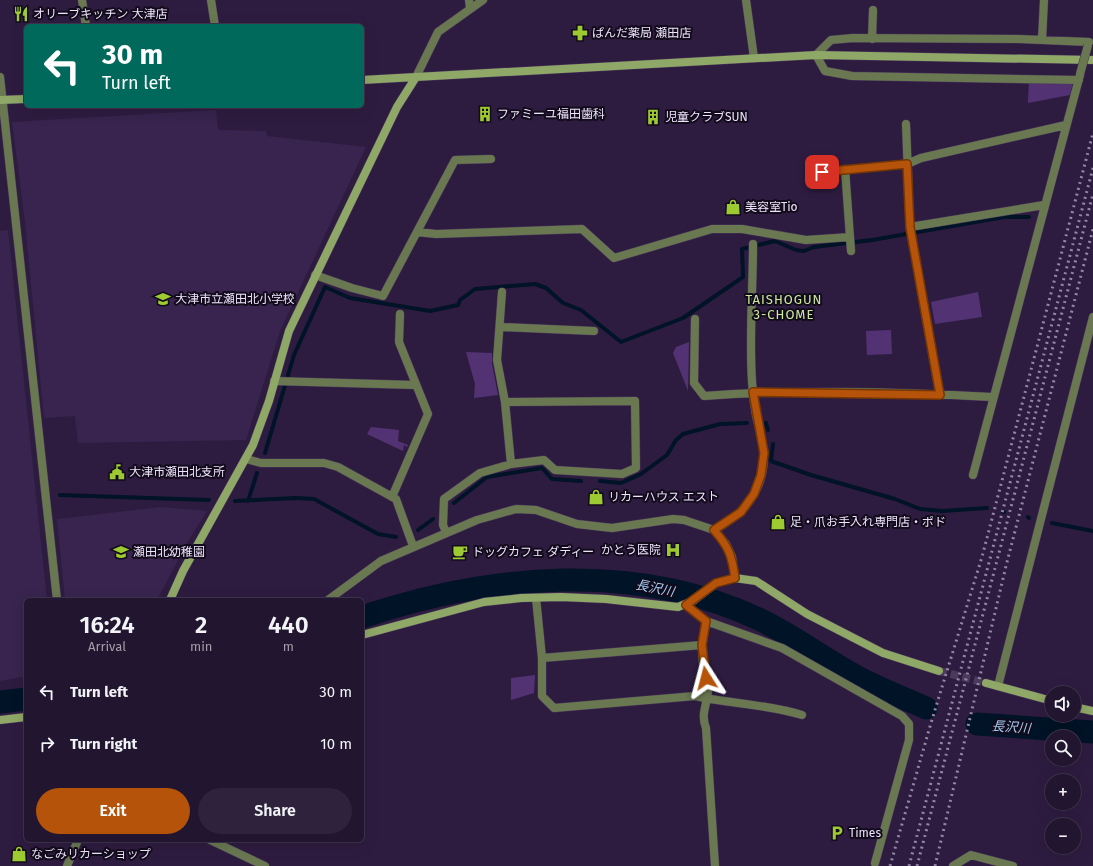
<!DOCTYPE html>
<html lang="en">
<head>
<meta charset="utf-8">
<style>
  :root { --surface:#221530; --page:#2e223c; --text:#f1f3f6; --muted:#a29fab; --line:#3f344c; --accent:#b45309 }
  body { margin:0; font-family:"Fira Sans","Noto Sans JP",sans-serif; background:var(--page); color:var(--text); height:100vh; display:flex; flex-direction:column; font-size:15px; white-space:nowrap }
  * { box-sizing:border-box; margin:0 }
  p { font-size:13px; color:var(--muted) }
  .icon { flex:none; width:22px; height:22px; fill:none; stroke:currentColor; stroke-width:2; stroke-linecap:round; stroke-linejoin:round }
  .map { position:relative; flex:1; overflow:hidden }
  .side { position:absolute; left:24px; top:598px; width:340px; height:244px; display:flex; flex-direction:column; background:var(--surface); border-radius:6px; box-shadow:0 4px 16px #0002,0 0 0 1px var(--line) }
  .side>* { flex:none }
  .banner { position:absolute; left:24px; top:24px; width:340px; height:84px; border-radius:6px; box-shadow:0 4px 16px #0002,0 0 0 1px var(--line); background:#00695c; color:#fff; overflow:hidden }
  .fabs { position:absolute; left:1045px; top:686px; display:grid; gap:8px }
  .fabs a { display:grid; place-items:center; width:36px; height:36px; border-radius:50%; background:var(--surface); box-shadow:0 4px 16px #0002,0 0 0 1px var(--line); font-size:20px }
  .pin { position:absolute; display:grid; place-items:center; width:34px; height:34px; color:#fff; margin:-17px; border-radius:8px; box-shadow:0 2px 6px #0006 }
  .me { position:absolute; width:44px; margin:-22px; rotate:351deg; stroke-linejoin:round; filter:drop-shadow(0 0 3px #0008) }
  .turn { display:flex; align-items:center; gap:14px; height:84px; padding:0 12px; font-size:18px }
  .turn .icon { width:52px; height:52px; stroke-width:2.5 }
  .turn b { display:block; font-size:28px; line-height:34px }
  .eta { display:flex; justify-content:space-evenly; align-items:center; height:68px; text-align:center }
  .eta b { font-size:24px; font-weight:600; line-height:28px }
  .action { display:flex; gap:8px; margin-top:auto; padding:8px 12px }
  .action a { flex:1; height:46px; border-radius:24px; background:var(--accent); color:#fff; font-size:16px; font-weight:600; line-height:46px; text-align:center }
  .action a+a { background:var(--page); color:var(--text) }
  ul { padding:0; list-style:none }
  li { display:flex; align-items:center; gap:12px; height:52px; padding:0 12px }
  li div { flex:1 }
  li b { display:block; font-size:15px }
  li em { font-style:normal }
  .map>svg:first-child { display:block }
  .built { fill:#38244e }
  .green { fill:#533273 }
  .lines { fill:none; stroke-linecap:round; stroke-linejoin:round }
  .stream { stroke:#001327; stroke-width:4 }
  .river { stroke:#001327; stroke-width:23 }
  .secondary-tunnel { stroke:#4b3a5c; stroke-width:8; stroke-dasharray:8 4; stroke-linecap:butt }
  .street-casing { stroke:#49385a; stroke-width:9 }
  .secondary-casing { stroke:#49385a; stroke-width:9 }
  .street { stroke:#697851; stroke-width:8 }
  .secondary { stroke:#8fa767; stroke-width:8 }
  .rail { stroke:#9386a3; stroke-width:3; stroke-dasharray:2 4; stroke-linecap:butt }
  .street-bridge-casing { stroke:#49385a; stroke-width:9; stroke-linecap:butt }
  .street-bridge { stroke:#697851; stroke-width:8 }
  .route-casing { stroke:#753606; stroke-width:10 }
  .route { stroke:#b45309; stroke-width:7 }
  .labels { text-anchor:middle; dominant-baseline:central; stroke-width:4; stroke-linejoin:round; paint-order:stroke }
  .poi-label { font-size:12px; fill:#ede3fb; stroke:#120b1b; text-anchor:start }
  .neighbourhood-label { font-size:13px; letter-spacing:1px; fill:#cce89e; stroke:#120b1b }
  .water-label { font-size:13px; font-style:italic; fill:#a4ccef; stroke:#120b1b }
</style>
</head>
<body>
<div class="map">
<svg width="1093" height="866" viewBox="0 0 1093 866">
  <rect width="100%" height="100%" fill="#2e1c40"/>
  <path class="built" d="M216,110L218,130L266,131L267,136L366,147L280,331L246,440L78,443L75,416L44,418L25,222L12,122Z
    M8,230L47,600H26V676L0,681V231Z
    M161,507L207,511L187,543L157,600H65L57,519Z"/>
  <path class="green" d="M1029,79L1073,82L1070,95L1028,103Z
    M978,292L982,317L935,324L931,302Z
    M891,330L892,354L867,355L866,331Z
    M689,342L688,391L673,353L676,347Z
    M466,352L492,353V364L498,395L474,398L475,384Z
    M371,427L399,430L398,441L408,445L407,447L404,445L403,451L367,434Z
    M535,675L534,693L511,700V678Z"/>
  <g class="lines">
    <path class="stream" d="M766,423L768,430
      M773,444L771,461L811,475L895,499L920,509L942,511L987,508
      M265,453L294,355L325,287L350,298L430,311L458,305L460,300L475,289L535,284L546,288L563,303L581,310L621,342L683,318L743,277L742,249L775,241L796,250L804,251L814,247L872,240L1004,217H1029
      M600,481L621,483L641,474L667,455L676,440L683,434L720,424L747,423
      M60,495L209,500
      M235,501L296,498L314,499L378,534L396,537
      M248,501L257,473
      M454,503L487,477L542,468L552,479L581,481
      M1003,512H1004
      M1028,517L1029,518
      M1052,523L1093,531
      M418,530L433,519"/>
    <path class="river" d="M362,617C490,574 638,560 763,621C799,639 830,663 865,681C885,691 906,699 926,708
      M0,702L26,699
      M977,724L1093,732"/>
    <path class="secondary-tunnel" d="M939,671L986,683"/>
    <g class="street-casing">
      <path id="street" d="M82,0L86,26
        M211,0L215,26
        M469,0L470,8
        M746,0L754,58
        M872,39L873,10
        M1042,40L1044,0
        M0,77L57,600
        M416,77L438,32L483,0
        M1079,80L852,76L825,71L816,55L831,40L853,38L1019,39L1089,42
        M906,124L910,227L940,395
        M845,169L851,251
        M811,173L907,164L921,158L1066,125
        M910,227L1044,205
        M417,232L436,234L582,229L614,258L712,229H742L806,240L850,237
        M315,275L352,288L383,296L455,160L491,159
        M502,292L497,360L505,402L511,464
        M695,319L694,383L704,396C800,389 897,392 992,397
        M500,327L594,331
        M274,381L415,385
        M246,459L261,463H324L338,467L396,499L413,546
        M973,475L1080,75
        M392,497L428,414L399,342L400,314
        M714,530C737,518 756,500 762,474C766,456 762,441 758,423C754,410 753,395 752,381C749,336 753,289 753,244
        M446,532L443,525L444,499L480,473L511,464L544,460L555,470L622,474L636,468L635,401L505,402
        M536,598L542,658V696L554,708L695,696C731,704 767,704 802,715
        M328,600L381,561L477,520L516,509L536,510L577,524L612,528L673,519L684,520L714,530L726,544L732,557L735,578
        M686,605L706,621L782,648L902,716L909,724V740L875,863
        M706,621C703,635 701,649 703,664C704,672 708,681 708,689C708,704 700,713 706,728L715,866
        M542,658L702,645
        M998,686L1093,317
        M210,840L265,866
        M67,866L78,840
        M953,866L971,855L1013,866"/>
    </g>
    <g class="secondary-casing">
      <path id="secondary" d="M362,80L816,55L1093,60
        M0,100L26,99
        M170,600L183,571L253,445L269,401L289,331L397,107L416,77
        M362,635L484,602L521,598L561,597L606,599L678,607L693,601L716,583L735,578L756,581L807,614L883,653L939,671
        M986,683L1052,701
        M1074,707L1093,711
        M0,720L26,717"/>
    </g>
    <use href="#street" class="street"/>
    <use href="#secondary" class="secondary"/>
    <path class="rail" d="M890,866L931,723L982,557L1093,133
      M909,866L1093,168
      M917,866L1093,194
      M935,866L1006,566L1093,229"/>
    <g class="street-bridge-casing">
      <path id="street-bridge" d="M1080,74L1088,45"/>
    </g>
    <use href="#street-bridge" class="street-bridge"/>
  </g>
  <g class="lines">
    <g class="route-casing">
      <path id="route" d="M706,678L702,645L706,621L686,605L716,583L735,578C732,556 729,547 714,530L741,512L754,494L761,475L764,453L753,392L940,395L910,227L907,164L822,172"/>
    </g>
    <use href="#route" class="route"/>
  </g>
  <defs>
    <g id="restaurant-bare" transform="scale(1.2)"><path d="M-5-6h1v4h1v-4h1v4h1v-4h1v5L-1.5 .5V6h-2V.5L-5-1ZM5-6V6H3V1.5H1.5Q1.5-4 5-6Z" fill="#9dca30" stroke="#120b1b" stroke-width="2.5" paint-order="stroke"/></g>
    <g id="pharmacy-bare" transform="scale(1.2)"><path d="M-2-6h4v4h4v4h-4v4h-4v-4h-4v-4h4Z" fill="#9dca30" stroke="#120b1b" stroke-width="2.5" paint-order="stroke"/></g>
    <g id="building-bare" transform="scale(1.2)"><path d="M-4-6H4V6H1V3H-1V6H-4ZM-2.5-4.3h1.7v1.8h-1.7ZM.8-4.3h1.7v1.8H.8ZM-2.5-1h1.7V.8h-1.7ZM.8-1h1.7V.8H.8Z" fill="#9dca30" stroke="#120b1b" stroke-width="2.5" paint-order="stroke"/></g>
    <g id="shop-bare" transform="scale(1.2)"><path d="M-5-2.5h2.3a2.7 3.5 0 0 1 5.4 0H5L5.5 6h-11ZM-1.5-2.5h3a1.5 2.3 0 0 0-3 0Z" fill="#9dca30" stroke="#120b1b" stroke-width="2.5" paint-order="stroke"/></g>
    <g id="school-bare" transform="scale(1.2)"><path d="M0-5L7-2L0 1L-7-2ZM-4 1L0 2.5L4 1V4Q0 6-4 4Z" fill="#9dca30" stroke="#120b1b" stroke-width="2.5" paint-order="stroke"/></g>
    <g id="civic-bare" transform="scale(1.2)"><path d="M-.6-6.5H3V-4.5H.6V-3L4-1V1h2V6H-6V1h2V-1L-.6-3ZM-1.2 2.5V6h2.4V2.5Z" fill="#9dca30" stroke="#120b1b" stroke-width="2.5" paint-order="stroke"/></g>
    <g id="hospital-bare" transform="scale(1.2)"><path d="M-5-5h3v3.5h4V-5h3V5h-3V1.5h-4V5h-3Z" fill="#9dca30" stroke="#120b1b" stroke-width="2.5" paint-order="stroke"/></g>
    <g id="cafe-bare" transform="scale(1.2)"><path d="M-5.5-4.5H6V0H3Q3 3.5 0 3.5H-2.5Q-5.5 3.5-5.5 0ZM3-3.2v2h1.7v-2ZM-6 4.5H4V6H-6Z" fill="#9dca30" stroke="#120b1b" stroke-width="2.5" paint-order="stroke"/></g>
    <g id="parking-bare" transform="scale(1.2)"><path d="M-3.5-5.5H1a3.5 3.5 0 0 1 0 7H-1V5.5H-3.5ZM-1-3.4V-.6H.8a1.4 1.4 0 0 0 0-2.8Z" fill="#9dca30" stroke="#120b1b" stroke-width="2.5" paint-order="stroke"/></g>
  </defs>
  <g fill-rule="evenodd">
    <use href="#restaurant-bare" x="21" y="14"/>
    <use href="#pharmacy-bare" x="580" y="33"/>
    <use href="#building-bare" x="485" y="114"/>
    <use href="#building-bare" x="653" y="117"/>
    <use href="#shop-bare" x="733" y="207"/>
    <use href="#school-bare" x="163" y="299"/>
    <use href="#civic-bare" x="117" y="472"/>
    <use href="#shop-bare" x="596" y="497"/>
    <use href="#shop-bare" x="778" y="522"/>
    <use href="#hospital-bare" x="673" y="550"/>
    <use href="#school-bare" x="121" y="552"/>
    <use href="#cafe-bare" x="460" y="552"/>
    <use href="#parking-bare" x="837" y="833"/>
    <use href="#shop-bare" x="19" y="854"/>
  </g>
  <g class="labels">
    <g class="poi-label">
      <text x="33" y="14">オリーブキッチン 大津店</text>
      <text x="592" y="33">ぱんだ薬局 瀬田店</text>
      <text x="497" y="114">ファミーユ福田歯科</text>
      <text x="665" y="117">児童クラブSUN</text>
      <text x="745" y="207">美容室Tio</text>
      <text x="175" y="299">大津市立瀬田北小学校</text>
      <text x="129" y="472">大津市瀬田北支所</text>
      <text x="608" y="497">リカーハウス エスト</text>
      <text x="790" y="522">足・爪お手入れ専門店・ポド</text>
      <text x="661" y="550" text-anchor="end">かとう医院</text>
      <text x="133" y="552">瀬田北幼稚園</text>
      <text x="472" y="552">ドッグカフェ ダディー</text>
      <text x="849" y="833">Times</text>
      <text x="31" y="854">なごみリカーショップ</text>
    </g>
    <g class="neighbourhood-label">
      <text x="784" y="299">TAISHOGUN<tspan x="784" dy="15">3-CHOME</tspan></text>
    </g>
    <g class="water-label">
      <text transform="translate(655 588) rotate(11)">長沢川</text>
      <text transform="translate(1011 727) rotate(4)">長沢川</text>
    </g>
  </g>
</svg>
<div class="fabs">
<a><svg class="icon" aria-label="sound" viewBox="0 0 24 24"><path d="M4 9h4l5-4v14l-5-4H4zM17 9q2 3 0 6"/></svg></a>
<a><svg class="icon" aria-label="search" viewBox="0 0 24 24"><circle cx="10" cy="10" r="6"/><path d="M15 15l6 6"/></svg></a>
<a>+</a>
<a>−</a>
</div>
<div class="pin" style="left:822px;top:172px;background:#d93025"><svg class="icon" aria-label="arrive" viewBox="0 0 24 24"><path d="M6 21V4h12l-3 4 3 4H6"/></svg></div>
<svg class="me" style="left:706px;top:678px" viewBox="-20 -20 40 40"><path d="M0-17L14 15 0 8-14 15z" fill="#b45309" stroke="#fff" stroke-width="4"/></svg>
<div class="banner">
<div class="turn"><svg class="icon" aria-label="left" viewBox="0 0 24 24"><path d="M17 20v-9H6M10 6l-5 5 5 5"/></svg><div><b>30 m</b>Turn left</div></div>
</div>
<section class="side">
<div class="eta">
<div><b>16:24</b><p>Arrival</p></div>
<div><b>2</b><p>min</p></div>
<div><b>440</b><p>m</p></div>
</div>
<ul>
<li><svg class="icon" aria-label="left" viewBox="0 0 24 24"><path d="M17 20v-9H6M10 6l-5 5 5 5"/></svg><div><b>Turn left</b></div><em>30 m</em></li>
<li><svg class="icon" aria-label="right" viewBox="0 0 24 24"><path d="M7 20v-9h11M14 6l5 5-5 5"/></svg><div><b>Turn right</b></div><em>10 m</em></li>
</ul>
<div class="action"><a>Exit</a><a>Share</a></div>
</section>
</div>
</body>
</html>
